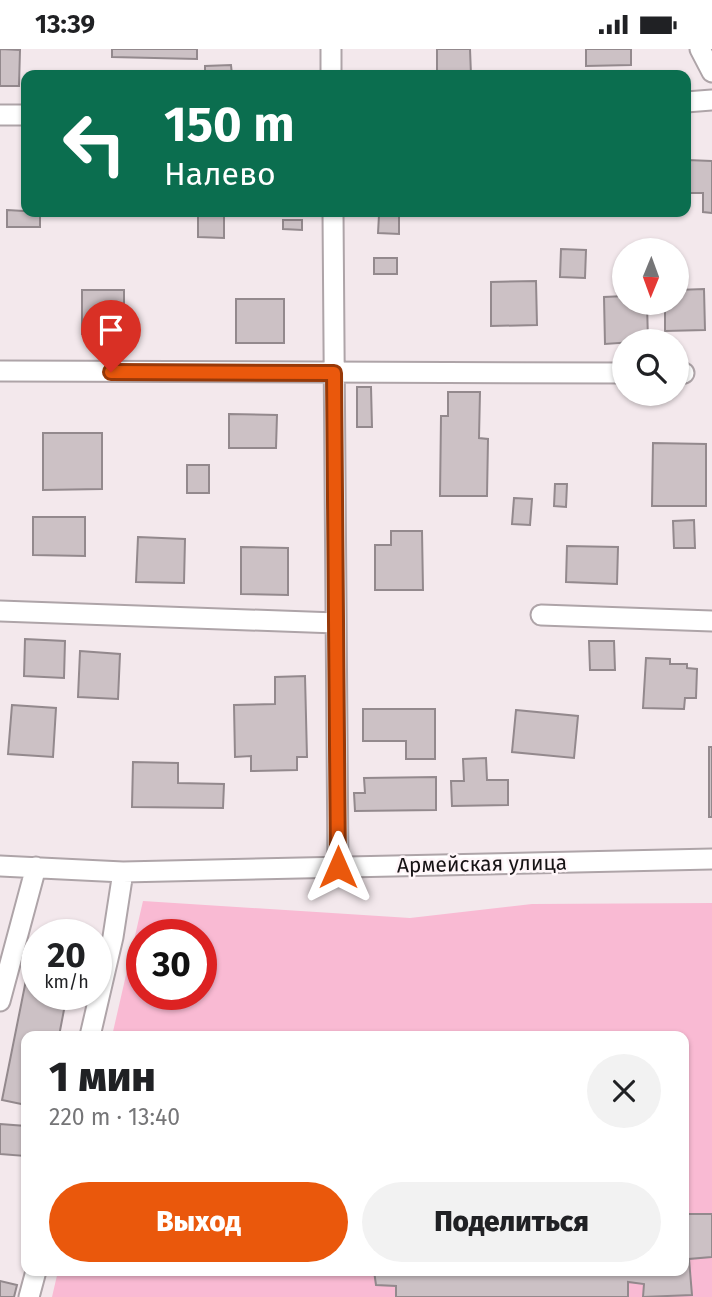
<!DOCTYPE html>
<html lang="ru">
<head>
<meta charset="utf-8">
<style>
  :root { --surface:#fff; --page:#f2f2f2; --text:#202124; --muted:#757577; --accent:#ea580c }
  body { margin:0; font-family:"Fira Sans",sans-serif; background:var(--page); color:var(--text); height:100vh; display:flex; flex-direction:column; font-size:26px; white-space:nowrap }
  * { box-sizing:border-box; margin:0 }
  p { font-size:23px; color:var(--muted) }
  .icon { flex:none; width:38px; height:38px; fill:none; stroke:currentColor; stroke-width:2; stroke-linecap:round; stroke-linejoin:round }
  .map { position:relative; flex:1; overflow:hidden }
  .side { position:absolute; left:21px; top:982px; width:668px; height:245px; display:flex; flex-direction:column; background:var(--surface); border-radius:14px; box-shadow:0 2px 5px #0004 }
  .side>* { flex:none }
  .banner { position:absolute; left:21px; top:21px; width:670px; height:147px; border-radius:14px; box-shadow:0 2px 5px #0004; background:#0b6e4f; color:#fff; overflow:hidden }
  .needle { width:46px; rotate:181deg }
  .tools { position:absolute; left:612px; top:189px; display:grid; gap:14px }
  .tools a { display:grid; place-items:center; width:77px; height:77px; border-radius:50%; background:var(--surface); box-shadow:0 2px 5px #0004; font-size:35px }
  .speed { position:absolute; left:21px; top:870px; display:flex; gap:14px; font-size:35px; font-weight:700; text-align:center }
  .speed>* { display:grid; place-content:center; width:91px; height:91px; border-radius:50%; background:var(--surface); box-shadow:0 2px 5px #0004; line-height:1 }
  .speed small { font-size:18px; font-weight:400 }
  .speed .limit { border:10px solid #d22; background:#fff; color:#111 }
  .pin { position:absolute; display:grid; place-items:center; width:60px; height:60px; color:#fff; margin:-72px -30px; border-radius:50% 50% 50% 0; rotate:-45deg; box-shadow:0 0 7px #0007 }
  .pin .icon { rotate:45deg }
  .me { position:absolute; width:77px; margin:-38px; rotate:0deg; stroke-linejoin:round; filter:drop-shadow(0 0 5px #0008) }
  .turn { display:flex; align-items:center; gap:24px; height:147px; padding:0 28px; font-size:32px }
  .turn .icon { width:91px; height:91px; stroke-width:2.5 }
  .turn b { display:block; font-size:49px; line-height:60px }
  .round { display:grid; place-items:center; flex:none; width:74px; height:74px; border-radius:37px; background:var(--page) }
  .head { display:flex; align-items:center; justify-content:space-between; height:119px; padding:0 28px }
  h1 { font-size:42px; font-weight:800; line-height:52px }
  .primary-button { display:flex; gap:14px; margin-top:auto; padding:14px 28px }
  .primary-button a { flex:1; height:80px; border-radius:42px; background:var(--accent); color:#fff; font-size:28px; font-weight:800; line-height:80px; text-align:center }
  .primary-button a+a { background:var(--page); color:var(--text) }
  .status { display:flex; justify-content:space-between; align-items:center; height:49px; padding:0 35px; background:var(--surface); direction:ltr }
  .status svg { height:19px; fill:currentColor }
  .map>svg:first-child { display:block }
  .green { fill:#f9bad3; fill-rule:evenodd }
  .building { fill:#ccc1c5; stroke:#93898d; stroke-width:2 }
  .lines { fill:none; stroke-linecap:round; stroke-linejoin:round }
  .minor-casing { stroke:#aea4a8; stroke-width:23 }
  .minor { stroke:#fff; stroke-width:19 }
  .route-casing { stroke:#983908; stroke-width:18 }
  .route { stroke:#ea580c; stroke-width:12 }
  .labels { text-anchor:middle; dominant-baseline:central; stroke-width:5; stroke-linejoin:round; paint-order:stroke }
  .street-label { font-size:21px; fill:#161214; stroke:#fff6f9 }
</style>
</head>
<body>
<div class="status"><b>13:39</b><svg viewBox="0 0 49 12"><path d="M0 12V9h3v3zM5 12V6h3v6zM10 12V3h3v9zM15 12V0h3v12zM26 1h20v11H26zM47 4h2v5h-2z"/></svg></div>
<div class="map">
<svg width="712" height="1248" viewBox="0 0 712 1248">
  <rect width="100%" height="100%" fill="#f3e8ec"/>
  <path class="green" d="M143,852L410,869L532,855L712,854V1248H52L58,1222H684V987H112ZM142,886H201V945H142Z"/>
  <path class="building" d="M0,0L20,1L19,37H0Z
    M112,0H197V10L112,8Z
    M437,0H470L471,26H437Z
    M586,0H631V16L586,17Z
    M231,16L232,26H205V17Z
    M687,111L712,112V164L703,163V144H686Z
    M7,161L40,163V178H7Z
    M198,163H224V189L198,188Z
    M379,166L399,167V185L378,184Z
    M283,171H302V181L283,180Z
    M561,200L586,201L585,229L560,228Z
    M374,209H397V225H374Z
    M536,232L537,276L491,277V233Z
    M704,240L705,281L665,282V254H677V241Z
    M82,241H124V295H104L103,284L82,285Z
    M625,247V254H647L648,292L605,295L604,248Z
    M236,250H284V294H236Z
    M357,338H371L372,378H357Z
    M448,343H480L479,389L488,390L487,447H440L441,367H448Z
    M229,365L277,366L276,399H229Z
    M43,384H102V440L43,441Z
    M653,394L706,395V457H652Z
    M187,416H209V444H187Z
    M555,435H567L566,458L554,457Z
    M514,449L532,450L530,476L512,475Z
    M33,468H85V507L33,506Z
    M694,471L695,499H674L673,472Z
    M391,482H422L423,541H375V496H391Z
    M138,488L185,490L184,534L136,533Z
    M567,497L618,498L617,535L566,533Z
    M241,498L288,499V546L241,545Z
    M25,590L65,592L64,629L24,627Z
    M589,592H614L615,621H590Z
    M80,602L120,605L118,650L78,648Z
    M646,609L670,610V615H687V619L697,620L696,649H685L684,660L643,659Z
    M305,627L307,708H297V721L251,722V707L235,708L234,656L275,655V628Z
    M12,656L56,659L53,708L8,705Z
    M363,660H435V710H406V692H363Z
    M516,661L578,667L574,709L512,703Z
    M709,698H712V768H709Z
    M486,709L487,731H508V756L452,757L451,732H464L463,710Z
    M133,713L178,714V734L224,735L223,759L132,758Z
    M436,728V761L355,762L354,744H365L364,729Z
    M33,896L37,897V945H67L59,987H26V1056L2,1051Z
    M0,1075L26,1077L25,1107L0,1105Z
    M684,1165H712V1208L689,1210L692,1246L643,1248L644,1235L628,1233V1248H396V1237L376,1236L374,1222H684Z
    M0,1232L17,1236L14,1248H0Z"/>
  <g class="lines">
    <g class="minor-casing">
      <path id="minor" d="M331,0V26
        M700,0L712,23
        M686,53L712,51
        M0,66H26
        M333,163L338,818
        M0,322L625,324
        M677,324H684
        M0,562L336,574
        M541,566L712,572
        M0,817L123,823L712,810
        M0,952L36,818
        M90,987L113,888L123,823
        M29,1248L36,1222"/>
    </g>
    <use href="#minor" class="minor"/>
  </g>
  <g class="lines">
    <g class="route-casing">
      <path id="route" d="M111,323L334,324L338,818"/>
    </g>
    <use href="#route" class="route"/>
  </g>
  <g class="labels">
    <g class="street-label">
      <text transform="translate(482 815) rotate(-1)">Армейская улица</text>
    </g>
  </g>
</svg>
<div class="tools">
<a><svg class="needle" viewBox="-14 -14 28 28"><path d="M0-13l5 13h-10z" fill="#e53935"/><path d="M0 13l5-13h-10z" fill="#757577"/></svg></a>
<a><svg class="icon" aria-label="search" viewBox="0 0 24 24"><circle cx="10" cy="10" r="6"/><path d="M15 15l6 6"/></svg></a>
</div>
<div class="speed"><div>20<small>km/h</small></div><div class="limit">30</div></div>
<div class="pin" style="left:111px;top:323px;background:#d93025"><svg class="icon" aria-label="arrive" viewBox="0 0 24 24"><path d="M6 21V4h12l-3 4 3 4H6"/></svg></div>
<svg class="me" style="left:338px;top:818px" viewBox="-20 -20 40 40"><path d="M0-17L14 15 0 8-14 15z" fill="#ea580c" stroke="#fff" stroke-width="4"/></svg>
<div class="banner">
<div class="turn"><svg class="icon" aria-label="left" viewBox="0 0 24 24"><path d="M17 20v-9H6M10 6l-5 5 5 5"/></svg><div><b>150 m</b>Налево</div></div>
</div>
<section class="side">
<div class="head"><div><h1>1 мин</h1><p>220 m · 13:40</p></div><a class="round"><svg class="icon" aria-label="close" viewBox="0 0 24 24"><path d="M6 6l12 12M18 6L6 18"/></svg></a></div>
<div class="primary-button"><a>Выход</a><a>Поделиться</a></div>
</section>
</div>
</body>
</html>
